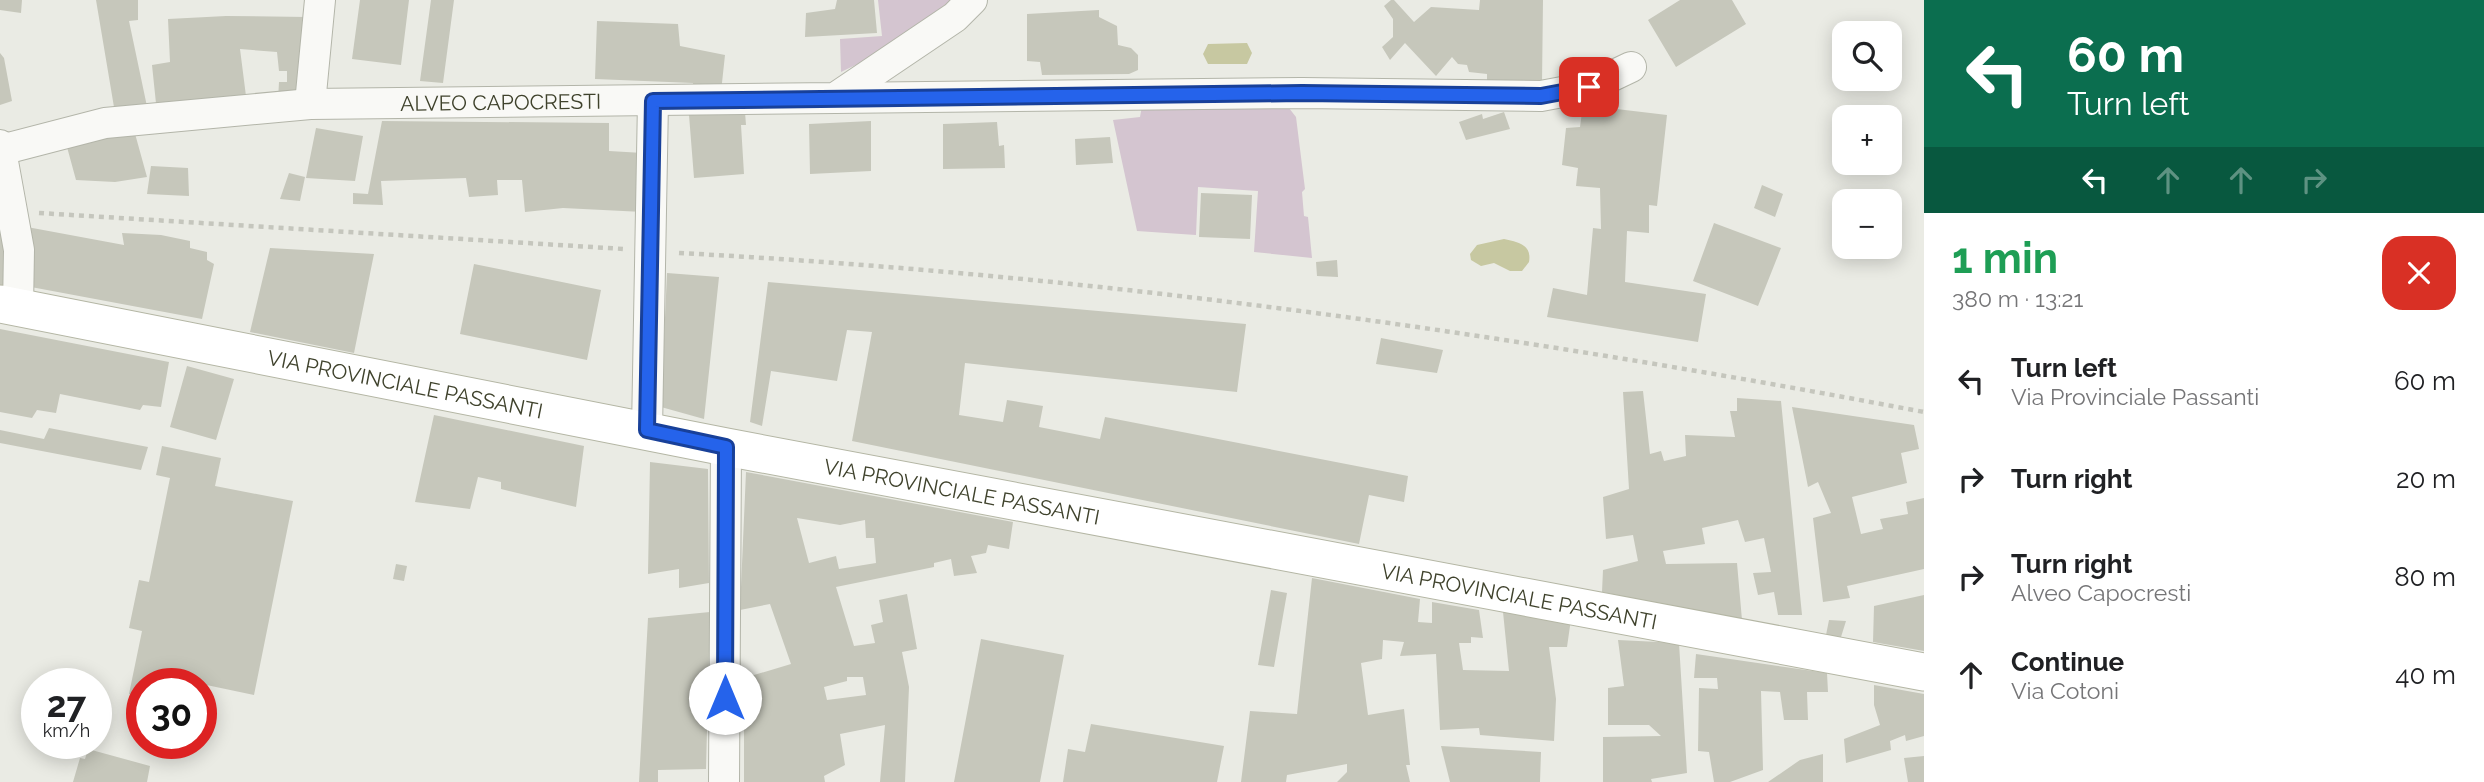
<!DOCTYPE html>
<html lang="en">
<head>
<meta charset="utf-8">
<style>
  :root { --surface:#fff; --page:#f6f6f6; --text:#202124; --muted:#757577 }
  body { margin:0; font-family:Raleway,sans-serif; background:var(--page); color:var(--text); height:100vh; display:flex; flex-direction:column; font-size:26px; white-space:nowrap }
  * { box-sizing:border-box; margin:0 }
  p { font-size:23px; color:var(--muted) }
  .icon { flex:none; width:38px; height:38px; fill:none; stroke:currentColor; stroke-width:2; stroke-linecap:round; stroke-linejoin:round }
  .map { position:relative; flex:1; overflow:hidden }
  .sheet { display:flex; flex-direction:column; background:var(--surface); width:560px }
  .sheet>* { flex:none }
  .banner { background:#0b6e4f; color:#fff; overflow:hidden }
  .buttons { position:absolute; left:1832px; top:21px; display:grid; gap:14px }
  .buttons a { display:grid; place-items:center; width:70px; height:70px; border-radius:14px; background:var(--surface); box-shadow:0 4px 18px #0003; font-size:35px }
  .speed { position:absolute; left:21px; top:668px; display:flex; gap:14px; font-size:35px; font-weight:700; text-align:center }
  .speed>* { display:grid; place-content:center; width:91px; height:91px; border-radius:50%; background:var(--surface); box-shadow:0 4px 18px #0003; line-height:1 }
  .speed small { font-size:18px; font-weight:400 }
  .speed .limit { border:10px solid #d22; background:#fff; color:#111 }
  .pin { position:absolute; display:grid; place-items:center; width:60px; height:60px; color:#fff; margin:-30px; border-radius:14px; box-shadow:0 4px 10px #0006 }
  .me { position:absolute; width:77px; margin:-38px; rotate:0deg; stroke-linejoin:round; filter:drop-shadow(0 0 5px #0008) }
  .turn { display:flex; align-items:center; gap:24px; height:147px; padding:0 28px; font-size:32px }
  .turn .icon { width:91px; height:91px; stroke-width:2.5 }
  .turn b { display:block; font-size:49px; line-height:60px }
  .lanes { display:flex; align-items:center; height:66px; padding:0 28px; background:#0003; justify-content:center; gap:35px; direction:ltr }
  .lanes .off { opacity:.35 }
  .round { display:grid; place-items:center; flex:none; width:74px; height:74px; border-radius:21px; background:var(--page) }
  .summary { display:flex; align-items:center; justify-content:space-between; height:119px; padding:0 28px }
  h1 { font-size:42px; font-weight:700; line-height:52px; color:#1e9e55 }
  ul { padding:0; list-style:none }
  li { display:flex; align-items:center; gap:21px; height:98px; padding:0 28px }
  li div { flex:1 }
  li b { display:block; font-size:26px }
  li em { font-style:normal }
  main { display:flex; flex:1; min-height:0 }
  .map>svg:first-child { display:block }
  .green { fill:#d4c5d0 }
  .water { fill:#c7c8a1 }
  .building { fill:#c6c7bb; fill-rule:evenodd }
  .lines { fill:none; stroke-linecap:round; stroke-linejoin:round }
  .minor-casing { stroke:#b3b5a9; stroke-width:32 }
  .major-casing { stroke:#b4b6a4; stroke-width:39 }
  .path { stroke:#c5c6bd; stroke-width:4.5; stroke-dasharray:5 5; stroke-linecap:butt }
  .minor { stroke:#f9f9f6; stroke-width:30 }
  .major { stroke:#fff; stroke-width:37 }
  .route-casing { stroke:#184099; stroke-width:18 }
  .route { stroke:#2563eb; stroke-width:12 }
  .labels { text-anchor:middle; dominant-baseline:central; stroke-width:7; stroke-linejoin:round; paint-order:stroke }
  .street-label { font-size:21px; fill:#3f422c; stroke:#f8f8f3 }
</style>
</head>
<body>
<main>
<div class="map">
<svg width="1924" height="782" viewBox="0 0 1924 782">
  <rect width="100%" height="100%" fill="#eaebe4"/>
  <path class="green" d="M878,0H953C922,29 880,54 841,72L840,39L882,36Z
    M1285,103L1296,117L1305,189L1302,192L1304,216L1308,217L1312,258L1254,252L1258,191L1198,187L1196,235L1137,231L1113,120L1140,117L1142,106Z"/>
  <path class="water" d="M1247,43L1252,53L1247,64H1208L1203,54L1208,44Z
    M1504,239C1519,242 1532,245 1529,262L1522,271H1510L1494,263L1481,266L1471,260L1470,254L1477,245Z"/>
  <path class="building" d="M0,0H22L21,13L0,10Z
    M96,0H138V20L129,21L149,116L116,119Z
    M360,0H409L401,65L352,59Z
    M431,0H454L443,83L420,81Z
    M837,0H874L877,33L805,37L806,13L835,9Z
    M1391,0H1394L1414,22L1431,7L1479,10L1480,0H1543L1542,83H1487V74L1469,72L1467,65L1458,64L1452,57L1436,76L1405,43L1390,60L1382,47L1393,37V19L1384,6Z
    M1680,0H1732L1746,24L1676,67L1648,20Z
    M1099,10V17L1117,26L1118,45L1131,48L1138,55V70L1129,74L1042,75L1040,62L1027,61V14Z
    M226,16L307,17L298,98L278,100L279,82H287V71H279L277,52L240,49L247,104L157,113L152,65L170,62L168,19Z
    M597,21L678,24L680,46L725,55L721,92H693V83L595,79Z
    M0,53L4,58L12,101L0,105Z
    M1583,105L1667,115L1657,206L1649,205V233L1627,231L1625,282L1706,294L1698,342L1547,317L1553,288L1587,295L1593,228L1601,229L1600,188L1576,186L1578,168L1562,165L1566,128L1580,127Z
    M745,112L746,125H741L744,174L694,178L689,115Z
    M1504,112L1510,129L1466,140L1459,122L1482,114L1483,119Z
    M382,121L609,123V151L643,153V212L563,208L525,212L522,180H497L498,195L469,197L466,178L381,181L383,205L353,204V193L368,194Z
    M871,121V171L810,174L809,124Z
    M997,122L999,146L1004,145L1005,168L943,169V124Z
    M316,128L363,136L355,181L306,178Z
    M134,130L147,177L115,182L76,180L67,147Z
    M1110,137L1113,163L1076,165L1075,139Z
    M151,166L188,168L189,196L147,194Z
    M289,173L305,177L300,201L280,199Z
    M1762,185L1783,194L1775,217L1754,208Z
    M1201,193L1252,195L1250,239L1199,237Z
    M1714,223L1781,248L1758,306L1693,281Z
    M27,227L124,245L122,233L161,235L190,241V248L207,252V260L214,264L202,319L31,287Z
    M0,230L8,231L7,290L0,288Z
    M270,248L374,254L354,353L250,332Z
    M1337,260L1338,277L1317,276L1316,262Z
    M474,264L601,290L587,360L460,334Z
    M667,273L719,277L704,419L661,407Z
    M768,282L1246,324L1237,392L965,363L959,415L1003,422L1007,400L1043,406L1039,427L1100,439L1105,417L1408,476L1404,502L1369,495L1359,544L852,441L872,332L847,330L837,381L771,371L762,426L750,422Z
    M0,329L169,362L161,407L143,405L140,410L60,394L56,413L37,410L32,418L0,412Z
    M1381,338L1443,350L1437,373L1376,364Z
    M187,366L234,379L216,440L170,427Z
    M1643,391L1650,454L1661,451L1664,461L1686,456L1685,435L1735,437L1730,411H1737V398L1781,401L1802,615H1778L1774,592L1758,595L1753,573L1771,572L1764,538L1745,542L1738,520L1702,528L1705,544L1663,551L1666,564L1737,563L1742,620L1602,592L1603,570L1638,561L1633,535L1606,539L1603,497L1629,489L1623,392Z
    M1792,407L1914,425L1919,449L1901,453L1907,483L1852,497L1861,534L1883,529L1880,519L1908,514L1906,502L1924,498V569L1847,586L1850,598L1823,602L1813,518L1831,513L1818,482L1808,487Z
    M434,415L584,446L576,507L501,489V482L478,477L470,509L415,502Z
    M49,428L148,447L141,470L0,443V430L44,439Z
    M162,446L221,458L215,486L293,501L254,695L197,683L142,684V697L129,694L142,631L129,628L139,580L149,582L170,478L156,475Z
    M650,462L708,469L709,583L679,588V569L648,574Z
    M746,472L1013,522L1009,549L988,545L986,553L971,556L977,573L954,576L951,559L934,563V567L836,587L854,646L875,643L871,625L883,622L879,600L907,594L917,649L902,652L909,687L905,782H880L885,725L840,734L845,765L824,776L825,782H744V678L791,664L770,604L740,610ZM797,518L840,525L865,520L866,538H874L876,563L839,569L836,556L809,563ZM847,677H863L866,695L827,700L824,687L847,681Z
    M396,564L407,566L404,581L393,579Z
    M1312,578L1420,599L1418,622L1432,623V602L1479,610L1483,638L1471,637V643H1459L1463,670L1509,671L1503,612L1571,619L1567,647H1549L1556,699L1554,741L1480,735L1479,728L1440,730L1436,654L1400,656L1404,642L1383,640L1382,659L1361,663L1368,715L1404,709L1410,765H1406L1410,782H1337L1347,772V764L1287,775L1286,782H1241L1250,711L1297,714Z
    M1271,590L1287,593L1274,667L1258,665Z
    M1924,595V651L1873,642L1874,606Z
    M710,612L706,769L658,770V782H639L648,618Z
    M1829,620L1846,621L1841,637L1826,635Z
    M981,639L1064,655L1040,782H954Z
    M1618,640L1679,643L1687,773L1651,779L1652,782H1603V737L1661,736L1649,725H1608V688L1624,686Z
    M1696,654L1827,673L1828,692H1807L1808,720H1784L1780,692L1761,691L1763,770L1730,782H1714L1709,752L1698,751L1699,688L1718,689L1717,678H1694Z
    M1874,685L1924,694V736L1906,741L1905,735L1890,741L1891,750L1846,763L1844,739L1880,725L1874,705Z
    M1091,724L1224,746L1217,782H1063L1068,749L1085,752Z
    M1441,746L1541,752L1540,782H1450Z
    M88,749L150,766L147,782H73L80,758L85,759Z
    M1823,754V782H1768L1800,760Z
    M1924,756V782H1908L1904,758Z"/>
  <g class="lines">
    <g class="minor-casing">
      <g id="minor">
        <path d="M835,98L1302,93L1541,96L1589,87L1631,67"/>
        <path d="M310,104L320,0"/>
        <path d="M0,145L19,250L18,308"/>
        <path id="s1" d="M1,150L105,123L310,104L835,98L955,17L972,0"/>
        <path d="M647,430L653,101"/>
        <path d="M724,782L726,447"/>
      </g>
    </g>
    <g class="major-casing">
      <g id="major">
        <path id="s2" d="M0,304L726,447L1924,672"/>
      </g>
    </g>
    <path class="path" d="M39,213L624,249
      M679,253C1098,275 1512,334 1924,412"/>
    <use href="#minor" class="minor"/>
    <use href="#major" class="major"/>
  </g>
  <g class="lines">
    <g class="route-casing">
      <path id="route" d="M725,698L726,447L647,430L653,101L1302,93L1541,96L1589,87"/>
    </g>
    <use href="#route" class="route"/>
  </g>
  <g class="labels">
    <g class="street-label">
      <text stroke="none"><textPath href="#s1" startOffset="504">ALVEO CAPOCRESTI</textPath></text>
      <text stroke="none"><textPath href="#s2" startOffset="413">VIA PROVINCIALE PASSANTI</textPath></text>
      <text stroke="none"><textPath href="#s2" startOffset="980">VIA PROVINCIALE PASSANTI</textPath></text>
      <text stroke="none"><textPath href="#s2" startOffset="1547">VIA PROVINCIALE PASSANTI</textPath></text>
    </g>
  </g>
</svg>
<div class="buttons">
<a><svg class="icon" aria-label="search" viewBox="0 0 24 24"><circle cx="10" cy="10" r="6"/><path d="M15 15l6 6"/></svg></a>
<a>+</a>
<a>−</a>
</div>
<div class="speed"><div>27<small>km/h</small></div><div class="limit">30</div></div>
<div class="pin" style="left:1589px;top:87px;background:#d93025"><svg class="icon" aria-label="arrive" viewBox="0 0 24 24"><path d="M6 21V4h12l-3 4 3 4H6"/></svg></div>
<svg class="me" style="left:725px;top:698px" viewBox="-20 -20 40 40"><circle r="19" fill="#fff"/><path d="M0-13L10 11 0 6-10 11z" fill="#2563eb"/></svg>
</div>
<section class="sheet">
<div class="banner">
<div class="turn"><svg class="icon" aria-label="left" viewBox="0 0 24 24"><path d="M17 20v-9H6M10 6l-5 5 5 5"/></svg><div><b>60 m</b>Turn left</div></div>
<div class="lanes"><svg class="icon" aria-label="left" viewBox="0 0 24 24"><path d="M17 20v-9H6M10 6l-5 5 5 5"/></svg><svg class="icon off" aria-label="ahead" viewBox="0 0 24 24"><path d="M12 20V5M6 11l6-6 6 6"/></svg><svg class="icon off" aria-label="ahead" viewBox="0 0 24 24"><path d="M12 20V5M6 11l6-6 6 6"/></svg><svg class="icon off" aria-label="right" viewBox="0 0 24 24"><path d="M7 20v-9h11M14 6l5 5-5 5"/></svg></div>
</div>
<div class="summary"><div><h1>1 min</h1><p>380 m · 13:21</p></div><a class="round" style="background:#d93025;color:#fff"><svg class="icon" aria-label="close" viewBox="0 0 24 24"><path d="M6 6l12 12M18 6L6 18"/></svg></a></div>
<ul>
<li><svg class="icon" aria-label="left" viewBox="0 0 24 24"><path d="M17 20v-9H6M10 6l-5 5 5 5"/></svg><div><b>Turn left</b><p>Via Provinciale Passanti</p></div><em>60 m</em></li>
<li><svg class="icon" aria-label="right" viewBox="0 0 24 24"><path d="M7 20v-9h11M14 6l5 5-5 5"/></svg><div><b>Turn right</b></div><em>20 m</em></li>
<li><svg class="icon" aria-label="right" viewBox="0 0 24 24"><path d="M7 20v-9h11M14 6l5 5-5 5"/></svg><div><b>Turn right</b><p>Alveo Capocresti</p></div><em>80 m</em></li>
<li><svg class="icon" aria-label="ahead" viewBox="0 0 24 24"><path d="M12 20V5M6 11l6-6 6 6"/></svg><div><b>Continue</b><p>Via Cotoni</p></div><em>40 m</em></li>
</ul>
</section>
</main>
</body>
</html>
